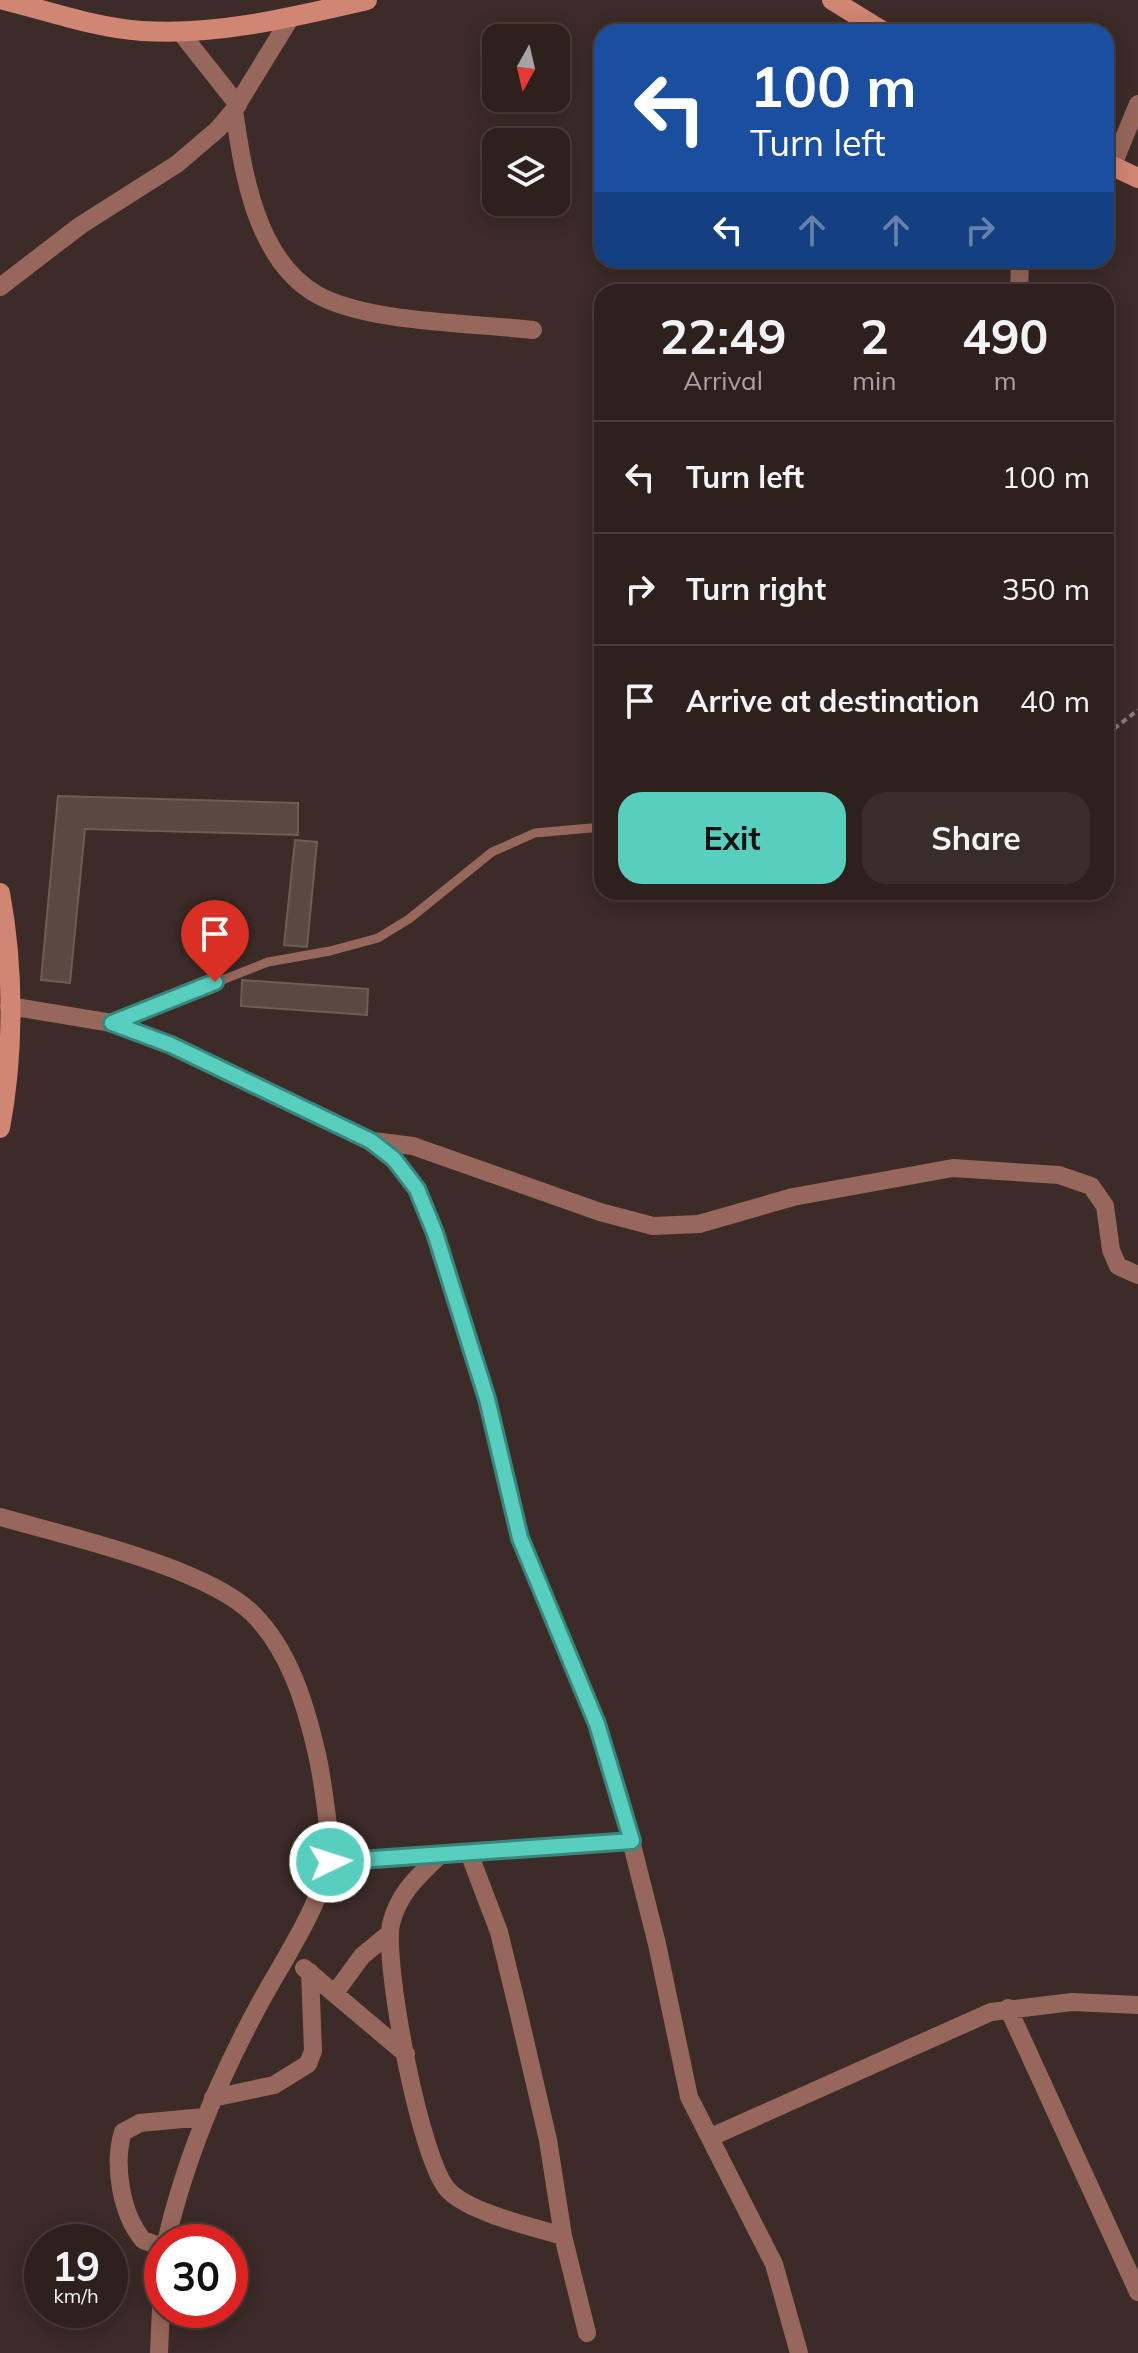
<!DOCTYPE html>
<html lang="en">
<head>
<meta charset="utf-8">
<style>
  :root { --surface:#2d201d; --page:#392d2a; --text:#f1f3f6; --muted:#a7a3a4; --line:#483e3b; --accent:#58cebf }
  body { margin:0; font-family:Mulish,sans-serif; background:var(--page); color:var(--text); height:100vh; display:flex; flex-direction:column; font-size:30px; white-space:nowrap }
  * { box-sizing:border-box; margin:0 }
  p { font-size:26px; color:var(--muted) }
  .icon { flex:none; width:44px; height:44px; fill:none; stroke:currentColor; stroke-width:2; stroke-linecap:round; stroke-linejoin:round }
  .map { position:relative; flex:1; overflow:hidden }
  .details { position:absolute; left:594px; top:284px; width:520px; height:616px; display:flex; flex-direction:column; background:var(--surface); border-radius:24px; box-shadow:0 4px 20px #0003,0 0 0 2px var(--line) }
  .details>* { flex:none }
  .guide { position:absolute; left:594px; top:24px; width:520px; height:244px; border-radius:24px; box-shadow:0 4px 20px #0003,0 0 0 2px var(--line); background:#1a4fa0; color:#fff; overflow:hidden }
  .needle { width:52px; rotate:188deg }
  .tools { position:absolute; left:482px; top:24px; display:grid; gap:16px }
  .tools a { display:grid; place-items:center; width:88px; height:88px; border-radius:16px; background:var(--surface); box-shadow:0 4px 20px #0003,0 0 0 2px var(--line); font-size:40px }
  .speed { position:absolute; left:24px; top:2224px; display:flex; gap:16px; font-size:40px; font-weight:700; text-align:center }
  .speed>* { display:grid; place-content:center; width:104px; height:104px; border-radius:50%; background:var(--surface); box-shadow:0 4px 20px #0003,0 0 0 2px var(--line); line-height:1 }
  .speed small { font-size:20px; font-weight:400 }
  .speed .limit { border:12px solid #d22; background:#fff; color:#111 }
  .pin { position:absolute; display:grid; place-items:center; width:68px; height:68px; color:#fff; margin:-82px -34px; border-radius:50% 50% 50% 0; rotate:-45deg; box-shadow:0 0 8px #0007 }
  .pin .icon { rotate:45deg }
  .me { position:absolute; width:88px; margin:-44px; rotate:86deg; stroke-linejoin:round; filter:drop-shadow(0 0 6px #0008) }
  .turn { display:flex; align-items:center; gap:28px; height:168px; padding:0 24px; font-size:36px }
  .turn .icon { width:104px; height:104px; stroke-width:2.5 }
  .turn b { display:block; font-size:56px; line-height:68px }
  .lanes { display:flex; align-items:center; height:76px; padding:0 24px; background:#0003; justify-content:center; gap:40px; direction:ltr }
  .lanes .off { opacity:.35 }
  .eta { display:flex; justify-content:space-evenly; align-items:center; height:136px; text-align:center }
  .eta b { font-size:48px; font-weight:700; line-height:56px }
  .action { display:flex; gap:16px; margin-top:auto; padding:16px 24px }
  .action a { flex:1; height:92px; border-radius:24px; background:var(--accent); color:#111; font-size:32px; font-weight:700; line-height:92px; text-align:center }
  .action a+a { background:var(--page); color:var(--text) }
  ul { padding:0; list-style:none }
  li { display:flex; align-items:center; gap:24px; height:112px; padding:0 24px; border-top:2px solid var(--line) }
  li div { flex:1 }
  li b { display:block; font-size:30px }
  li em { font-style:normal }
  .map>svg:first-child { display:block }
  .building { fill:#5a4843; stroke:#6f5c57; stroke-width:2 }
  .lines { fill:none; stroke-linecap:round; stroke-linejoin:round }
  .path { stroke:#8b7c78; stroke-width:4; stroke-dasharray:6 4; stroke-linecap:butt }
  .lane { stroke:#97675b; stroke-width:9 }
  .street { stroke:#97675b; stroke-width:18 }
  .secondary { stroke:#d18573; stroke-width:20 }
  .route-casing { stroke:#39867c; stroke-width:20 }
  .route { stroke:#58cebf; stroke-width:14 }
</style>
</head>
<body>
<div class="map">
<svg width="1138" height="2353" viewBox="0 0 1138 2353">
  <rect width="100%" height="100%" fill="#3c2b27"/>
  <path class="building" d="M58,796L298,803V835L85,829L70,983L41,980Z
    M295,840L317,842L307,947L284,945Z
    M242,980L368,989L367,1015L241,1006Z"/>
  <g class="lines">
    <path class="path" d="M1106,735L1138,710"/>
    <path class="lane" d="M113,1023L268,962L330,951L378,938L409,919L492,852L535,833L602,827"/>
    <path class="street" d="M181,33L238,105
      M234,110C243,173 256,259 316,294C366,323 474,323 533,330
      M1112,167L1138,104
      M0,287L81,225L177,164L218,129L234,110L291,17
      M1019,292L1020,260
      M9,1006L112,1023L171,1045L371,1141L394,1159L417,1189L435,1233L487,1399L520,1538L597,1724L620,1797L657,1944L689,2097L774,2264L799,2353
      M373,1141L413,1146L600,1212L653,1226L699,1224L793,1197L953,1168L1059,1175L1091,1186L1105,1206L1111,1250L1118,1266L1138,1275
      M0,1517C66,1536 206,1567 253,1614C289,1650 305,1703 316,1750C321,1770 333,1848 329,1864C313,1920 279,1966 253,2016C215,2088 184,2163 166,2242
      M469,1853L499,1932L517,2006L548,2140L563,2236L587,2333
      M440,1855C418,1876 398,1894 391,1924C383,1963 421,2165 449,2191C471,2213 533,2227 563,2236
      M330,1862L632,1841
      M304,1968L406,2054
      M335,1993L362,1956L390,1933
      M1008,2008L1138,2292
      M213,2098L274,2085L308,2064L313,2051L310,1972
      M711,2137L991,2012L1072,2002L1138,2005
      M162,2247L143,2240C121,2214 113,2164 123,2132L140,2123L204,2117
      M159,2353L162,2285"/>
    <path class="secondary" d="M4,0C48,11 96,28 142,31C218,36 293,17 367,0
      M832,0L884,32
      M1106,163L1138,178
      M0,893C14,967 14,1054 0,1128"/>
  </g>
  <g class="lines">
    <g class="route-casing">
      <path id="route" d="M215,982L112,1023L171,1045L371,1141L394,1159L417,1189L435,1233L487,1399L520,1538L597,1724L632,1841L330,1862"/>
    </g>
    <use href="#route" class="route"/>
  </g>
</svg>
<div class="tools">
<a><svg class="needle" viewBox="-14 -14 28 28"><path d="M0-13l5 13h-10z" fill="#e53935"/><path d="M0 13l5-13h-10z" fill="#a7a3a4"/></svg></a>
<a><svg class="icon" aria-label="layers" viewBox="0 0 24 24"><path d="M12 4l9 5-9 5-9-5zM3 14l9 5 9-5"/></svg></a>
</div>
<div class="speed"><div>19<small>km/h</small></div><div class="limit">30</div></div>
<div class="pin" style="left:215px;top:982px;background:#d93025"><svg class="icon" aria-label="arrive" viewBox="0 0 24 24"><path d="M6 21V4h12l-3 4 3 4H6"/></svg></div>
<svg class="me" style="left:330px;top:1862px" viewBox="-20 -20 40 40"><circle r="17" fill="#58cebf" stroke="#fff" stroke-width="3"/><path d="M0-11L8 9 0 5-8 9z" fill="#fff"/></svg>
<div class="guide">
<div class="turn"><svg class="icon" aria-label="left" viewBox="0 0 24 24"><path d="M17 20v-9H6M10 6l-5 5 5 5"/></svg><div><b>100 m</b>Turn left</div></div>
<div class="lanes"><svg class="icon" aria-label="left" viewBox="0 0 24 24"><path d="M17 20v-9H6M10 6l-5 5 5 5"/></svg><svg class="icon off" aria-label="ahead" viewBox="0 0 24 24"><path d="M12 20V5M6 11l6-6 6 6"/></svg><svg class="icon off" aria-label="ahead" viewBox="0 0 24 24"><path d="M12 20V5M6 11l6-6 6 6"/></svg><svg class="icon off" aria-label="right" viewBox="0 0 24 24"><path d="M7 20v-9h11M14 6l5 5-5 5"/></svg></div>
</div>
<section class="details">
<div class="eta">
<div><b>22:49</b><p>Arrival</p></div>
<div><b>2</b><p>min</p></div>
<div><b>490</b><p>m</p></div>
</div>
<ul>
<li><svg class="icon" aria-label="left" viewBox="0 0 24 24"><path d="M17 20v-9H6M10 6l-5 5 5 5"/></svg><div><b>Turn left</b></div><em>100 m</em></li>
<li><svg class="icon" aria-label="right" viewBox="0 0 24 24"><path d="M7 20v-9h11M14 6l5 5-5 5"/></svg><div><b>Turn right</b></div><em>350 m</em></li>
<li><svg class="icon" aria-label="arrive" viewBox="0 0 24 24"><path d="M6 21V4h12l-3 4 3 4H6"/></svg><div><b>Arrive at destination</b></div><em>40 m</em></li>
</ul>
<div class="action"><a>Exit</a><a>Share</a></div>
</section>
</div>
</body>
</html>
